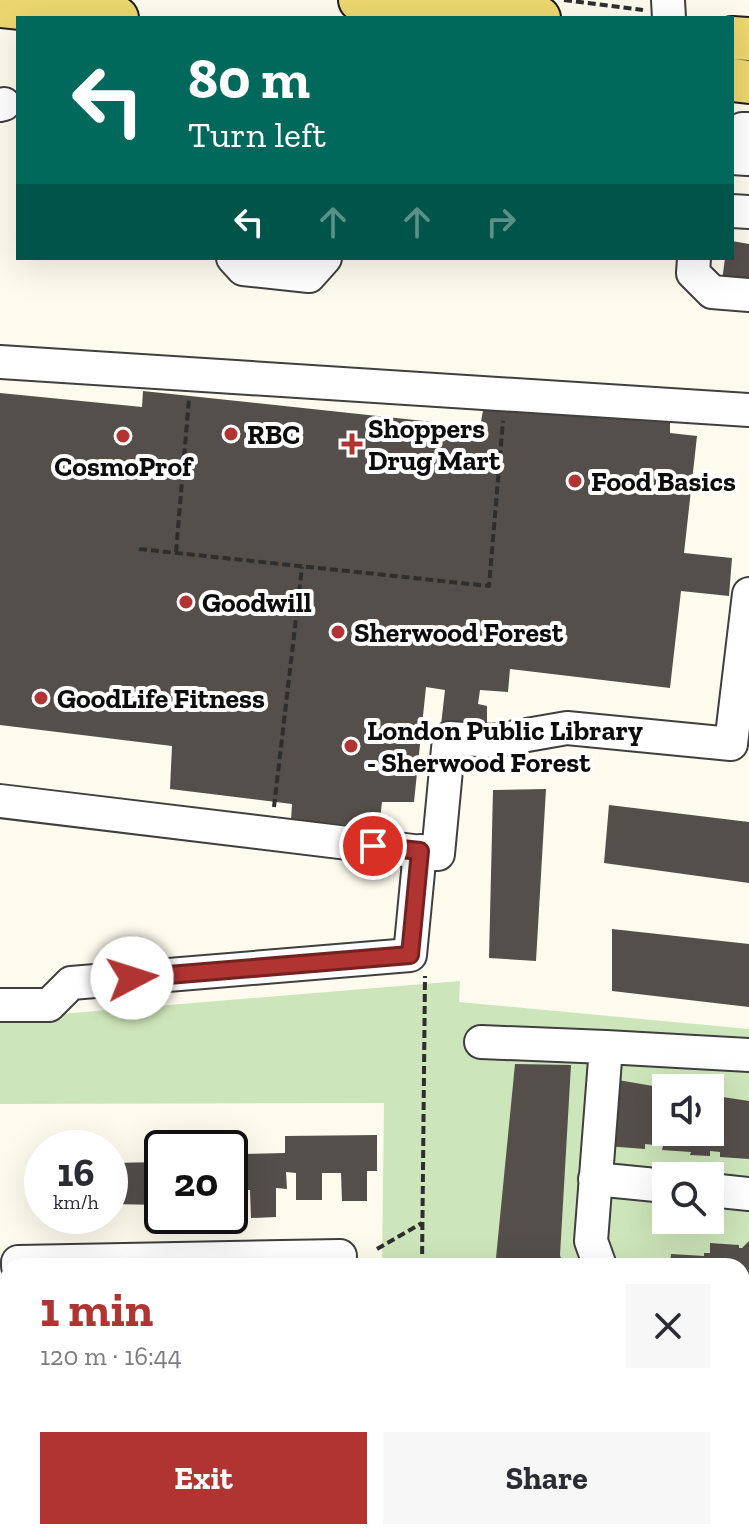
<!DOCTYPE html>
<html lang="en">
<head>
<meta charset="utf-8">
<style>
  :root { --surface:#fff; --page:#f7f7f7; --text:#2b2b33; --muted:#7c7c81; --accent:#b03431 }
  body { margin:0; font-family:"Zilla Slab",serif; background:var(--page); color:var(--text); height:100vh; display:flex; flex-direction:column; font-size:30px; white-space:nowrap }
  * { box-sizing:border-box; margin:0 }
  p { font-size:26px; color:var(--muted) }
  .icon { flex:none; width:44px; height:44px; fill:none; stroke:currentColor; stroke-width:2; stroke-linecap:round; stroke-linejoin:round }
  .map { position:relative; flex:1; overflow:hidden }
  .details { position:absolute; left:0px; top:1258px; width:750px; height:282px; display:flex; flex-direction:column; background:var(--surface); border-radius:24px 24px 0 0; box-shadow:0 8px 32px #0002 }
  .details>* { flex:none }
  .hud { position:absolute; left:16px; top:16px; width:718px; height:244px; border-radius:0px; box-shadow:0 8px 32px #0002; background:#00695c; color:#fff; overflow:hidden }
  .buttons { position:absolute; left:652px; top:1074px; display:grid; gap:16px }
  .buttons a { display:grid; place-items:center; width:72px; height:72px; border-radius:0px; background:var(--surface); box-shadow:0 8px 32px #0002; font-size:40px }
  .speed { position:absolute; left:24px; top:1130px; display:flex; gap:16px; font-size:40px; font-weight:700; text-align:center }
  .speed>* { display:grid; place-content:center; width:104px; height:104px; border-radius:50%; background:var(--surface); box-shadow:0 8px 32px #0002; line-height:1 }
  .speed small { font-size:20px; font-weight:400 }
  .speed .limit { border:4px solid #111; border-radius:12px; background:#fff; color:#111 }
  .pin { position:absolute; display:grid; place-items:center; width:68px; height:68px; color:#fff; margin:-34px; border:4px solid #fff; border-radius:50%; box-shadow:0 2px 8px #0007 }
  .me { position:absolute; width:88px; margin:-44px; rotate:85deg; stroke-linejoin:round; filter:drop-shadow(0 0 6px #0008) }
  .turn { display:flex; align-items:center; gap:28px; height:168px; padding:0 40px; font-size:36px }
  .turn .icon { width:104px; height:104px; stroke-width:2.5 }
  .turn b { display:block; font-size:56px; line-height:68px }
  .lanes { display:flex; align-items:center; height:76px; padding:0 40px; background:#0003; justify-content:center; gap:40px; direction:ltr }
  .lanes .off { opacity:.35 }
  .round { display:grid; place-items:center; flex:none; width:84px; height:84px; border-radius:0px; background:var(--page) }
  .overview { display:flex; align-items:center; justify-content:space-between; height:136px; padding:0 40px }
  h1 { font-size:48px; font-weight:700; line-height:60px; color:var(--accent) }
  .primary-button { display:flex; gap:16px; margin-top:auto; padding:16px 40px }
  .primary-button a { flex:1; height:92px; border-radius:0px; background:var(--accent); color:#fff; font-size:32px; font-weight:700; line-height:92px; text-align:center }
  .primary-button a+a { background:var(--page); color:var(--text) }
  .map>svg:first-child { display:block }
  .green { fill:#cde5ba; fill-rule:evenodd }
  .building { fill:#544f4a }
  .lines { fill:none; stroke-linecap:round; stroke-linejoin:round }
  .minor-casing { stroke:#3f3f3f; stroke-width:36 }
  .major-casing { stroke:#1d1d1d; stroke-width:46 }
  .path { stroke:#2e2e2e; stroke-width:4; stroke-dasharray:8 4; stroke-linecap:butt }
  .minor { stroke:#fff; stroke-width:32 }
  .major { stroke:#ecd76f; stroke-width:42 }
  .route-casing { stroke:#722220; stroke-width:20 }
  .route { stroke:#b03431; stroke-width:14 }
  .poi-dot { fill:#b03431; stroke:#fff; stroke-width:3 }
  .labels { text-anchor:middle; dominant-baseline:central; stroke-width:8; stroke-linejoin:round; paint-order:stroke }
  .poi-label { font-size:28px; font-weight:bold; fill:#0c0c0c; stroke:#fff; text-anchor:start }
</style>
</head>
<body>
<div class="map">
<svg width="749" height="1539" viewBox="0 0 749 1539">
  <rect width="100%" height="100%" fill="#fdfbee"/>
  <path class="green" d="M460,981L459,1002L749,1029V1539H583L570,1532H742V1266H382L384,1103L0,1104V1019ZM666,1088H710V1132H666ZM666,1176H710V1220H666Z"/>
  <path class="building" d="M732,241L749,244V285L722,281L725,258H732Z
    M143,391L480,427L484,405L670,421V433L697,436L684,553L732,558L729,596L681,591L670,688L510,669L508,692L480,690L478,704L487,706V728L441,725L445,690L426,687L414,802H382L379,828L291,820L292,804L170,789L172,746L0,725V393L142,407Z
    M546,789L536,961L489,958L493,790Z
    M609,805L749,822V883L604,863Z
    M612,929L749,944V1007L612,991Z
    M515,1064L571,1065L560,1255L563,1266H499L496,1258Z
    M612,1079L653,1086L652,1092H656V1088L666,1090V1132H710V1100H716V1096L749,1101V1159L720,1157V1152L710,1151V1156L690,1155L691,1152L662,1150L663,1146L645,1144V1149L606,1146Z
    M377,1135V1171H367V1201H342L341,1173H322V1200H296V1173L286,1172L287,1189L276,1188V1217L251,1218L250,1190H239V1154L285,1153V1136Z
    M162,1162V1205L110,1204V1163Z
    M38,1174H42V1212H36Z
    M749,1241V1343H742V1266H670L671,1254L704,1256V1253H710V1243L739,1245V1248H742Z
    M742,1512L749,1516V1539H643L632,1532H742Z
    M69,1532H133V1539H69Z
    M231,1532H277L274,1539H228Z
    M437,1532H455L465,1539H433Z"/>
  <g class="lines">
    <g class="minor-casing">
      <path id="minor" d="M668,0L669,18
        M0,105L4,104
        M732,134L742,129H749
        M732,158L747,159
        M732,211L749,212
        M233,258L243,269L309,276L325,258
        M694,258L693,273L712,292L749,295
        M0,362L749,410
        M0,801L438,854L449,738L493,741L567,728L731,744L749,594
        M0,1005H49L71,983L410,955L420,851
        M481,1042L606,1047L591,1241L600,1266
        M606,1047L749,1055
        M595,1179L666,1186
        M710,1190L749,1194
        M18,1266V1262L340,1256
        M742,1476L749,1480
        M28,1532V1539
        M369,1539L372,1532"/>
    </g>
    <g class="major-casing">
      <path id="major" d="M360,0L539,18
        M0,6L117,18
        M732,38L749,39
        M732,80L749,82"/>
    </g>
    <path class="path" d="M564,0L643,10
      M139,549L489,586L503,421
      M176,552L189,399
      M274,807L302,567
      M377,1249L422,1223
      M422,1266L425,976"/>
    <use href="#minor" class="minor"/>
    <use href="#major" class="major"/>
  </g>
  <g class="lines">
    <g class="route-casing">
      <path id="route" d="M132,978L410,955L420,851L373,846"/>
    </g>
    <use href="#route" class="route"/>
  </g>
  <g class="poi-dot">
    <circle cx="231" cy="434" r="8"/>
    <circle cx="123" cy="436" r="8"/>
    <path d="M348 432h8v8h8v8h-8v8h-8v-8h-8v-8h8z"/>
    <circle cx="575" cy="481" r="8"/>
    <circle cx="186" cy="602" r="8"/>
    <circle cx="338" cy="632" r="8"/>
    <circle cx="41" cy="698" r="8"/>
    <circle cx="351" cy="746" r="8"/>
  </g>
  <g class="labels">
    <g class="poi-label">
      <text x="368" y="428">Shoppers<tspan x="368" dy="32">Drug Mart</tspan></text>
      <text x="247" y="434">RBC</text>
      <text x="123" y="466" text-anchor="middle">CosmoProf</text>
      <text x="591" y="481">Food Basics</text>
      <text x="202" y="602">Goodwill</text>
      <text x="354" y="632">Sherwood Forest</text>
      <text x="57" y="698">GoodLife Fitness</text>
      <text x="367" y="730">London Public Library<tspan x="367" dy="32">- Sherwood Forest</tspan></text>
    </g>
  </g>
</svg>
<div class="buttons">
<a><svg class="icon" aria-label="sound" viewBox="0 0 24 24"><path d="M4 9h4l5-4v14l-5-4H4zM17 9q2 3 0 6"/></svg></a>
<a><svg class="icon" aria-label="search" viewBox="0 0 24 24"><circle cx="10" cy="10" r="6"/><path d="M15 15l6 6"/></svg></a>
</div>
<div class="speed"><div>16<small>km/h</small></div><div class="limit">20</div></div>
<div class="pin" style="left:373px;top:846px;background:#d93025"><svg class="icon" aria-label="arrive" viewBox="0 0 24 24"><path d="M6 21V4h12l-3 4 3 4H6"/></svg></div>
<svg class="me" style="left:132px;top:978px" viewBox="-20 -20 40 40"><circle r="19" fill="#fff"/><path d="M0-13L10 11 0 6-10 11z" fill="#b03431"/></svg>
<div class="hud">
<div class="turn"><svg class="icon" aria-label="left" viewBox="0 0 24 24"><path d="M17 20v-9H6M10 6l-5 5 5 5"/></svg><div><b>80 m</b>Turn left</div></div>
<div class="lanes"><svg class="icon" aria-label="left" viewBox="0 0 24 24"><path d="M17 20v-9H6M10 6l-5 5 5 5"/></svg><svg class="icon off" aria-label="ahead" viewBox="0 0 24 24"><path d="M12 20V5M6 11l6-6 6 6"/></svg><svg class="icon off" aria-label="ahead" viewBox="0 0 24 24"><path d="M12 20V5M6 11l6-6 6 6"/></svg><svg class="icon off" aria-label="right" viewBox="0 0 24 24"><path d="M7 20v-9h11M14 6l5 5-5 5"/></svg></div>
</div>
<section class="details">
<div class="overview"><div><h1>1 min</h1><p>120 m · 16:44</p></div><a class="round"><svg class="icon" aria-label="close" viewBox="0 0 24 24"><path d="M6 6l12 12M18 6L6 18"/></svg></a></div>
<div class="primary-button"><a>Exit</a><a>Share</a></div>
</section>
</div>
</body>
</html>
